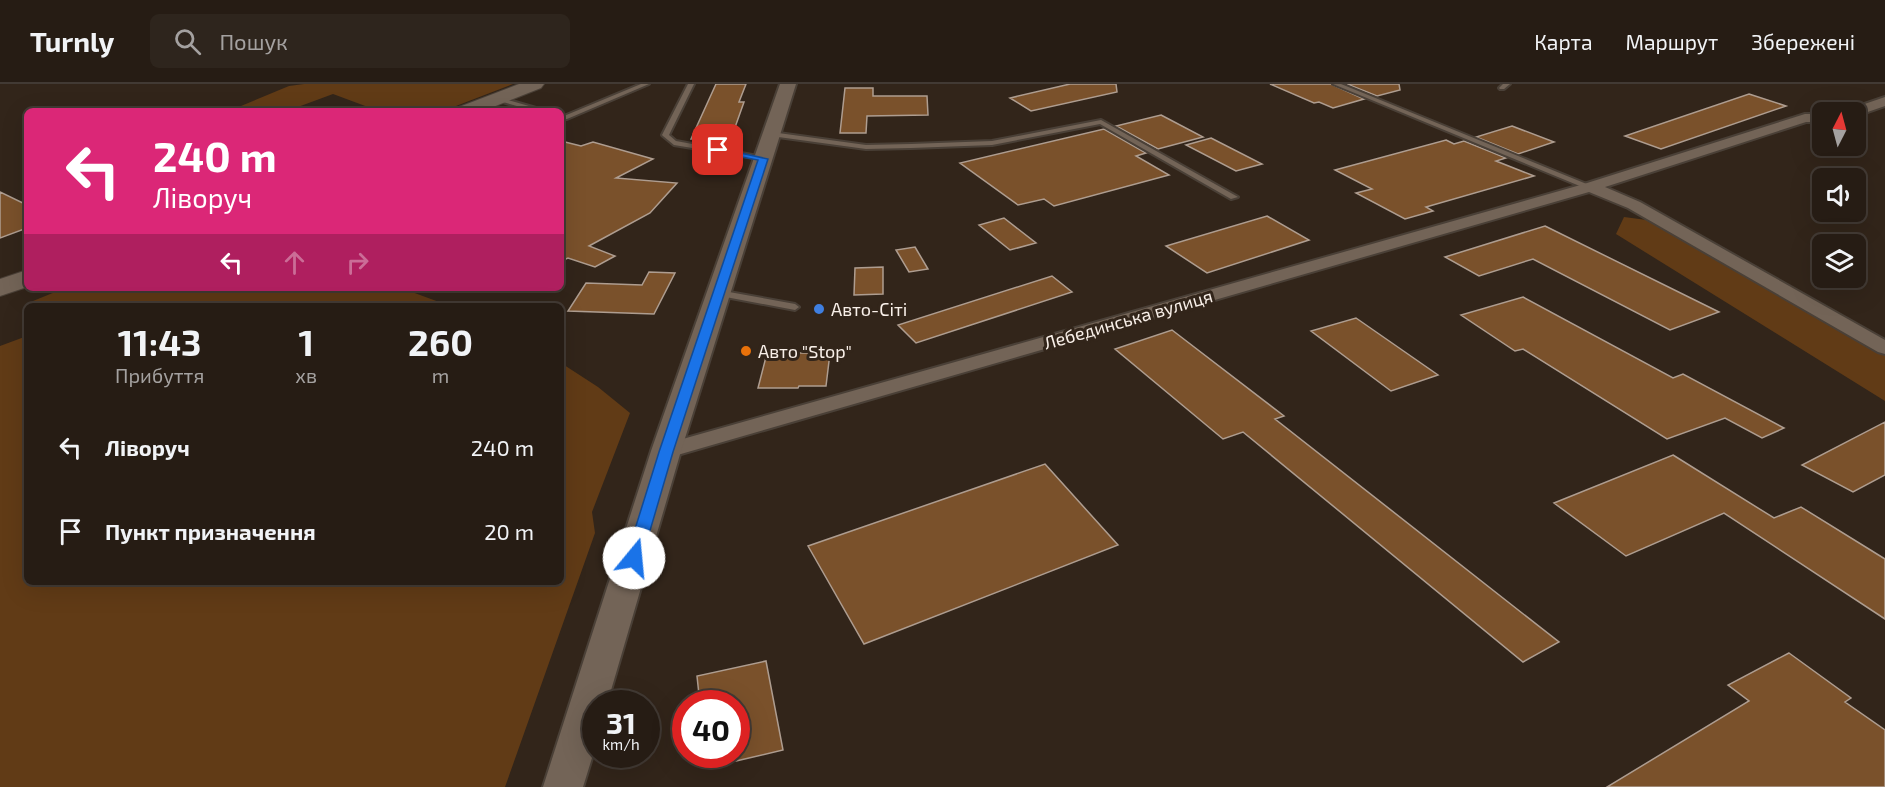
<!DOCTYPE html>
<html lang="uk">
<head>
<meta charset="utf-8">
<style>
  :root { --surface:#261c14; --page:#2e251d; --text:#f1f3f6; --muted:#a4a1a0; --line:#423a34 }
  body { margin:0; font-family:"Exo 2",sans-serif; background:var(--page); color:var(--text); height:100vh; display:flex; flex-direction:column; font-size:22px; white-space:nowrap }
  * { box-sizing:border-box; margin:0 }
  p { font-size:20px; color:var(--muted) }
  .icon { flex:none; width:33px; height:33px; fill:none; stroke:currentColor; stroke-width:2; stroke-linecap:round; stroke-linejoin:round }
  .map { position:relative; flex:1; overflow:hidden }
  .panel { position:absolute; left:24px; top:219px; width:540px; height:282px; display:flex; flex-direction:column; background:var(--surface); border-radius:9px; box-shadow:0 6px 24px #0002,0 0 0 2px var(--line) }
  .panel>* { flex:none }
  .top-card { position:absolute; left:24px; top:24px; width:540px; height:183px; border-radius:9px; box-shadow:0 6px 24px #0002,0 0 0 2px var(--line); background:#db2777; color:#fff; overflow:hidden }
  .needle { width:39px; rotate:6deg }
  .fabs { position:absolute; left:1812px; top:18px; display:grid; gap:12px }
  .fabs a { display:grid; place-items:center; width:54px; height:54px; border-radius:9px; background:var(--surface); box-shadow:0 6px 24px #0002,0 0 0 2px var(--line); font-size:30px }
  .speed { position:absolute; left:582px; top:606px; display:flex; gap:12px; font-size:30px; font-weight:700; text-align:center }
  .speed>* { display:grid; place-content:center; width:78px; height:78px; border-radius:50%; background:var(--surface); box-shadow:0 6px 24px #0002,0 0 0 2px var(--line); line-height:1 }
  .speed small { font-size:15px; font-weight:400 }
  .speed .limit { border:9px solid #d22; background:#fff; color:#111 }
  .pin { position:absolute; display:grid; place-items:center; width:51px; height:51px; color:#fff; margin:-26px; border-radius:12px; box-shadow:0 3px 9px #0006 }
  .me { position:absolute; width:66px; margin:-33px; rotate:17deg; stroke-linejoin:round; filter:drop-shadow(0 0 4px #0008) }
  .turn { display:flex; align-items:center; gap:21px; height:126px; padding:0 30px; font-size:27px }
  .turn .icon { width:78px; height:78px; stroke-width:2.5 }
  .turn b { display:block; font-size:42px; line-height:51px }
  .lanes { display:flex; align-items:center; height:57px; padding:0 30px; background:#0003; justify-content:center; gap:30px; direction:ltr }
  .lanes .off { opacity:.35 }
  .eta { display:flex; justify-content:space-evenly; align-items:center; height:102px; text-align:center }
  .eta b { font-size:36px; font-weight:700; line-height:42px }
  ul { padding:0; list-style:none }
  li { display:flex; align-items:center; gap:18px; height:84px; padding:0 30px }
  li div { flex:1 }
  li b { display:block; font-size:22px }
  li em { font-style:normal }
  header { display:flex; align-items:center; gap:36px; box-sizing:border-box; height:84px; padding:0 30px; background:var(--surface); border-bottom:2px solid var(--line) }
  header strong { font-size:28px }
  nav { display:flex; gap:33px; margin-inline-start:auto; font-size:21px }
  .search { width:420px; height:54px; background:var(--page); display:flex; align-items:center; gap:15px; box-sizing:border-box; padding:0 21px; border-radius:9px; color:var(--muted); font-size:22px }
  .map>svg:first-child { display:block }
  .green { fill:#613b16 }
  .building { fill:#7a512b; stroke:#ae9d90; stroke-width:1.5 }
  .lines { fill:none; stroke-linecap:round; stroke-linejoin:round }
  .service-casing { stroke:#4a4037; stroke-width:4 }
  .minor-casing { stroke:#4a4037; stroke-width:4 }
  .tertiary-casing { stroke:#4a4037; stroke-width:4 }
  .secondary-casing { stroke:#4a4037; stroke-width:2 }
  .service { fill:#736457; fill-rule:evenodd }
  .minor { fill:#736457; fill-rule:evenodd }
  .tertiary { fill:#736457; fill-rule:evenodd }
  .secondary { fill:#736457; fill-rule:evenodd }
  .route { fill:#1a73e8; stroke:#114b97; stroke-width:1.5 }
  .shop-dot { fill:#3f7fe0; stroke:#32251a; stroke-width:2 }
  .food-dot { fill:#e8710a; stroke:#32251a; stroke-width:2 }
  .labels { text-anchor:middle; dominant-baseline:central; stroke-width:6; stroke-linejoin:round; paint-order:stroke }
  .poi-label { font-size:18px; fill:#f9f0e9; stroke:#32251a; text-anchor:start }
  .street-label { font-size:18px; fill:#f9f0e9; stroke:#32251a }
</style>
</head>
<body>
<header>
<strong>Turnly</strong>
<div class="search"><svg class="icon" aria-label="search" viewBox="0 0 24 24"><circle cx="10" cy="10" r="6"/><path d="M15 15l6 6"/></svg>Пошук</div>
<nav><a>Карта</a><a>Маршрут</a><a>Збережені</a></nav>
</header>
<div class="map">
<svg width="1885" height="703" viewBox="0 0 1885 703">
  <rect width="100%" height="100%" fill="#32251a"/>
  <path class="green" d="M304,0H513L443,27H374L376,26L333,10L287,27H229L289,2Z
    M1624,133L1662,138L1885,264V317L1616,150Z
    M65,204H401L450,222H38L33,217Z
    M27,252V498H561V279L598,303L630,329L592,428L595,449L505,703H0V262Z"/>
  <path class="building" d="M716,0H746L739,18H744L733,49H728L725,55H691Z
    M1070,0H1116L1117,8L1031,27L1010,14Z
    M1270,0H1331L1364,15L1333,24L1319,18L1314,19Z
    M1347,0H1399L1400,6L1377,12Z
    M845,4H873V12H927L928,31L867,32L866,49H840Z
    M1749,10L1786,22L1661,65L1625,52Z
    M1161,31L1203,53L1158,65L1116,42Z
    M1512,42L1554,58L1518,70L1476,53Z
    M1104,45L1146,69L1136,72L1169,91L1054,122L1044,115L1018,121L960,79Z
    M1211,54L1262,80L1236,87L1186,61Z
    M1446,56L1454,60L1464,57L1506,74L1496,77L1534,92L1426,123L1433,127L1405,135L1356,109L1372,105L1335,86Z
    M561,57L581,62L593,58L653,75L616,94L677,99L650,129L589,162L615,172L595,183L568,174L561,177Z
    M0,108L27,121V144L0,154Z
    M1267,132L1309,156L1207,189L1166,162Z
    M1004,134L1036,159L1010,166L979,141Z
    M1545,142L1719,228L1670,246L1533,175L1479,192L1445,173Z
    M915,163L928,185L909,188L896,166Z
    M883,183V210L854,211L855,184Z
    M649,188L675,189L654,230L568,227L586,199L642,201Z
    M1052,192L1072,208L916,259L898,241Z
    M1523,213L1673,294L1683,290L1784,344L1762,354L1725,334L1667,355L1523,265L1515,267L1461,231Z
    M1356,234L1438,291L1391,307L1311,247Z
    M1172,246L1284,332L1275,335L1559,558L1523,578L1243,348L1223,355L1115,265Z
    M767,269H830L826,302H799L798,304H758Z
    M1885,338V391L1853,408L1802,381Z
    M1673,371L1774,434L1801,423L1885,475V535L1724,429L1626,472L1554,419Z
    M1045,380L1118,461L864,560L808,462Z
    M1789,569L1851,614L1845,618L1885,646V703H1607L1749,617L1728,601Z
    M766,577L783,666L736,677V620H700L697,592Z"/>
  <g class="lines">
    <g class="service-casing">
      <path id="service" d="M641,0H649L567,35H561V31L564,32Z
        M688,0H694L669,51L676,57L763,73L765,74V76L674,61L663,52L662,51Z
        M1333,0H1341L1594,103L1587,105Z
        M1503,0H1510L1504,5H1500L1499,4Z
        M498,13L543,26L544,27H534L496,16V14Z
        M1101,36L1238,113L1231,115L1100,40L992,61L911,64L866,65L771,52L768,50L771,48L866,61L911,60L992,57Z
        M718,206L795,220L799,223L795,226L715,211V207Z"/>
    </g>
    <g class="minor-casing">
      <path id="minor" d="M1885,13V22L1856,32V28H1848L1850,25Z
        M1805,30H1822V38H1806L1605,103L1640,118L1885,256V270L1878,268L1628,124L1589,108L674,372L666,374L658,372L655,367L658,362L1584,100Z"/>
    </g>
    <g class="tertiary-casing">
      <path id="tertiary" d="M780,0H796L681,367L607,620H596V661L583,703H543L651,367Z"/>
    </g>
    <g class="secondary-casing">
      <path id="secondary" d="M519,0H544L541,4L483,27H456L459,23Z
        M27,186V203L0,212V195Z"/>
    </g>
    <use href="#service" class="service"/>
    <use href="#minor" class="minor"/>
    <use href="#tertiary" class="tertiary"/>
    <use href="#secondary" class="secondary"/>
  </g>
  <path class="route" d="M718,64L768,75L673,368L642,474L639,478H628L626,474L659,368L758,76L715,68V65Z"/>
  <circle class="shop-dot" cx="819" cy="225" r="6"/>
  <circle class="food-dot" cx="746" cy="267" r="6"/>
  <g class="labels">
    <g class="poi-label">
      <text x="831" y="225">Авто-Сіті</text>
      <text x="758" y="267">Авто "Stop"</text>
    </g>
    <g class="street-label">
      <text transform="translate(1128 235) rotate(-16)">Лебединська вулиця</text>
    </g>
  </g>
</svg>
<div class="fabs">
<a><svg class="needle" viewBox="-14 -14 28 28"><path d="M0-13l5 13h-10z" fill="#e53935"/><path d="M0 13l5-13h-10z" fill="#a4a1a0"/></svg></a>
<a><svg class="icon" aria-label="sound" viewBox="0 0 24 24"><path d="M4 9h4l5-4v14l-5-4H4zM17 9q2 3 0 6"/></svg></a>
<a><svg class="icon" aria-label="layers" viewBox="0 0 24 24"><path d="M12 4l9 5-9 5-9-5zM3 14l9 5 9-5"/></svg></a>
</div>
<div class="speed"><div>31<small>km/h</small></div><div class="limit">40</div></div>
<div class="pin" style="left:718px;top:66px;background:#d93025"><svg class="icon" aria-label="arrive" viewBox="0 0 24 24"><path d="M6 21V4h12l-3 4 3 4H6"/></svg></div>
<svg class="me" style="left:634px;top:474px" viewBox="-20 -20 40 40"><circle r="19" fill="#fff"/><path d="M0-13L10 11 0 6-10 11z" fill="#1a73e8"/></svg>
<div class="top-card">
<div class="turn"><svg class="icon" aria-label="left" viewBox="0 0 24 24"><path d="M17 20v-9H6M10 6l-5 5 5 5"/></svg><div><b>240 m</b>Ліворуч</div></div>
<div class="lanes"><svg class="icon" aria-label="left" viewBox="0 0 24 24"><path d="M17 20v-9H6M10 6l-5 5 5 5"/></svg><svg class="icon off" aria-label="ahead" viewBox="0 0 24 24"><path d="M12 20V5M6 11l6-6 6 6"/></svg><svg class="icon off" aria-label="right" viewBox="0 0 24 24"><path d="M7 20v-9h11M14 6l5 5-5 5"/></svg></div>
</div>
<section class="panel">
<div class="eta">
<div><b>11:43</b><p>Прибуття</p></div>
<div><b>1</b><p>хв</p></div>
<div><b>260</b><p>m</p></div>
</div>
<ul>
<li><svg class="icon" aria-label="left" viewBox="0 0 24 24"><path d="M17 20v-9H6M10 6l-5 5 5 5"/></svg><div><b>Ліворуч</b></div><em>240 m</em></li>
<li><svg class="icon" aria-label="arrive" viewBox="0 0 24 24"><path d="M6 21V4h12l-3 4 3 4H6"/></svg><div><b>Пункт призначення</b></div><em>20 m</em></li>
</ul>
</section>
</div>
</body>
</html>
